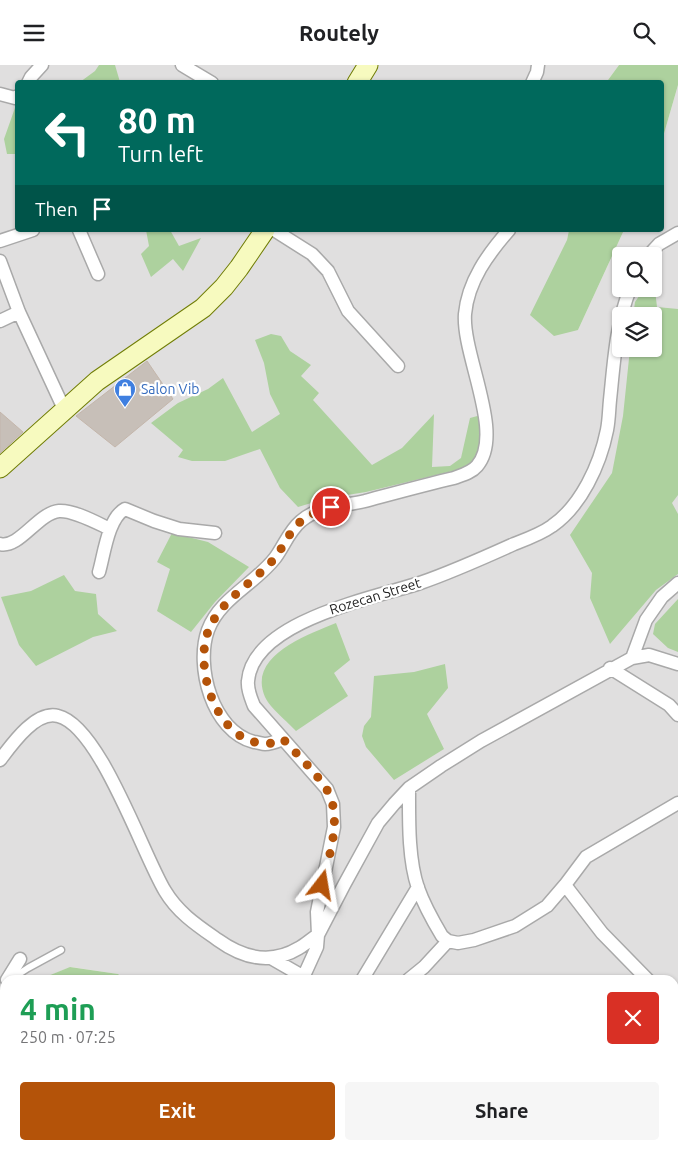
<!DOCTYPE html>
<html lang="en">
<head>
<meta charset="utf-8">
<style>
  :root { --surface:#fff; --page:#f6f6f6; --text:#202124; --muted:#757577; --accent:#b45309 }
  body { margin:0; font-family:Ubuntu,sans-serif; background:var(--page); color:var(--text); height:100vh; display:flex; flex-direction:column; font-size:19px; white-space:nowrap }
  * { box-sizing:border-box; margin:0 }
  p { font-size:16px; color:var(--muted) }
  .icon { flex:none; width:28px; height:28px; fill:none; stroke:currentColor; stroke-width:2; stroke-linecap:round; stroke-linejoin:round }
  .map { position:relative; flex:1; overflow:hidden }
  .panel { position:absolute; left:0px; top:910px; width:679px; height:175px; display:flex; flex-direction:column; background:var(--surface); border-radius:15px 15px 0 0; box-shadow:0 1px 4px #0004 }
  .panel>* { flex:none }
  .top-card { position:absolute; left:15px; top:15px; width:649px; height:152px; border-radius:5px; box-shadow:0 1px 4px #0004; background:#00695c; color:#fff; overflow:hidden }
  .controls { position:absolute; left:612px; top:182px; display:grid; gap:10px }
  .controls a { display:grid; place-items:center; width:50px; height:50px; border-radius:5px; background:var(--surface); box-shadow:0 1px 4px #0004; font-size:25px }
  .pin { position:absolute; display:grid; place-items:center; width:42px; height:42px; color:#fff; margin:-21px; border:2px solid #fff; border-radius:50%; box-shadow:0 1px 5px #0007 }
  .me { position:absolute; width:55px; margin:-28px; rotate:14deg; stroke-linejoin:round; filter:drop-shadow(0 0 4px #0008) }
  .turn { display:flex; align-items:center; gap:18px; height:105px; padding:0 20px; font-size:22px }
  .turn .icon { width:65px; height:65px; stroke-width:2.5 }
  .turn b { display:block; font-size:35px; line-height:42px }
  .then { display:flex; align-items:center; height:48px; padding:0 20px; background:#0003; gap:10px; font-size:19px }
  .round { display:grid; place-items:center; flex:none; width:52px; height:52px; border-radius:5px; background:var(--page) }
  .head { display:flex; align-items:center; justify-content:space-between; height:85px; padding:0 20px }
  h1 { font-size:30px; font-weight:700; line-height:38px; color:#1e9e55 }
  .cta { display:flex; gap:10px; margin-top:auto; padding:10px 20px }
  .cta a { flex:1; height:58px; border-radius:5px; background:var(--accent); color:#fff; font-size:20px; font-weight:700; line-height:58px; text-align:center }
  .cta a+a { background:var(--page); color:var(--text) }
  header { display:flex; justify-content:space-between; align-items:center; height:65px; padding:0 20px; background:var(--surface); font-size:22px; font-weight:700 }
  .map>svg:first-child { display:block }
  .residential { fill:#e0dfdf; fill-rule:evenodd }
  .forest { fill:#add19e }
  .building { fill:#c7bfb8; stroke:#c4b6ab }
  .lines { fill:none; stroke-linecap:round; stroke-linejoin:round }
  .lane-casing { stroke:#a9a9a9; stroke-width:9 }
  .street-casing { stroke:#a9a9a9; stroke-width:15 }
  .secondary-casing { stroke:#707d05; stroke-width:21 }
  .lane { stroke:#fff; stroke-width:6 }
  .street { stroke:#fff; stroke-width:12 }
  .secondary { stroke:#f7fabf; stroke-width:19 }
  .route { stroke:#b45309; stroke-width:9; stroke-dasharray:0 16.2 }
  .labels { text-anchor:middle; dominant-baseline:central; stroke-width:4.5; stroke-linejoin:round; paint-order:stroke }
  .shop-label { font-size:14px; fill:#366cbe; stroke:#fff; text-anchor:start }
  .street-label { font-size:14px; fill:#222; stroke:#fff }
</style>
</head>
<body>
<header><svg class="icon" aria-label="menu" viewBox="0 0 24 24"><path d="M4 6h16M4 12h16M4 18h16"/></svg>Routely<svg class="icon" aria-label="search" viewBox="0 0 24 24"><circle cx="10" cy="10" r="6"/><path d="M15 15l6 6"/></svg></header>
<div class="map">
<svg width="678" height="1085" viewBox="0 0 678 1085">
  <rect width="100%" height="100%" fill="#f2efe9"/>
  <path class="residential" d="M0,0H619L608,15L604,18H18V165H569L567,175L578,265L624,165H661V79L678,20V1065L674,1067V915H596L595,913L588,915H125L118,909L71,902L38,915H5V924H0ZM621,191H654V224H621ZM621,251H654V284H621Z
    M21,1080H59V1085H19Z"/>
  <path class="forest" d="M99,0H115L120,17H80L95,6Z
    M619,0H678V20L661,79V18L604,17L608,15Z
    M16,40H17V97L15,89H7L4,74Z
    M146,165H170L179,181L201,173L183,206L173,194L151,212L141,189L149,181Z
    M569,165H624L578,265L554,271L530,250L567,175Z
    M644,224L655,225L657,242L678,244V430L672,438L678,449V509L656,525L610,579L590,533L592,508L570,470L612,408L623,351L630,284H654V251H633L635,237Z
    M271,269L281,271L290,286L311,300L301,311L319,328L313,335L372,400L402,383L434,349L432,402L450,401L461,393L470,353L481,350L482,374L475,393L465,403L366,427L328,433L298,442L280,423L260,384L225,396H192L178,392L183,385L151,358L178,338L208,324L223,313L252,367L280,349L270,329L264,298L255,275Z
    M172,468L208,477L249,502L215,537L191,567L157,546L170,504L157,497Z
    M64,510L75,526L96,529L98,549L117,566L93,572L36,601L19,580L1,532L31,526Z
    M678,534V587L668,583L653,569L655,559Z
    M336,558L350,595L334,608L348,631L296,666C288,657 270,643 265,632C247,591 307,570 336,558Z
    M445,599L448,623L427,649L444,684L394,715L366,682L362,671L364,661L371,652L374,611L414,607Z
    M70,902L118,909L125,915H38Z
    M0,924H5V1080H21L19,1085H0Z
    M678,1065V1085H59V1080H616L617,1082L623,1080H674V1067Z"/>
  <path class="building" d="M147,296L173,334L115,382L76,351Z
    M0,347L23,367L0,388Z"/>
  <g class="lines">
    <g class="lane-casing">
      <path id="lane" d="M11,914L28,903L61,885"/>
    </g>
    <g class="street-casing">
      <path id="street" d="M182,0L212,18
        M28,18L31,12L42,0
        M532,18L537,7L538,0
        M0,29L15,33L18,31
        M79,165L98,209
        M274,165L312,189L328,206L348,246L398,301
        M0,176L33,165
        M648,191L659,179L678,168
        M0,196L19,247L64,344
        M0,256L19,247
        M0,479C19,484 38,448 59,446C74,445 97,458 110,464
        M99,507C104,490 108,453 125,444L154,456L179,464L215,468
        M632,593L646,555L662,532L678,518
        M610,603L669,640L678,650
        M283,674C278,676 271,679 265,679C262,679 257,677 254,677C212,666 195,601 208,565C220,533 255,519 275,493C284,481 289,466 301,456C318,441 344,441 365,436C395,428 424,420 454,413C462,410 471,408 477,401C505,369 462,290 465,249C468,216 488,189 509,165
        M0,695C12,679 36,645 58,651C100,661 143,790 165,826C178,848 198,861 218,875C243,893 271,900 299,883C306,879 311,874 318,870
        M409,723C409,754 408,794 418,823C424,840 433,856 442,871L448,876L458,878L474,875L515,861L547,841L565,820L586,792L678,738
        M565,820L602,868L648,915
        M318,870L317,847L334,762L333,739L327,724L254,641C251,633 247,625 248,616C253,556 374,533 420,518C452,507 483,493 514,479C527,474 541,469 552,461C581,441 600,400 607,365C609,355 609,345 610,335C614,297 616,259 630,224
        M271,893L304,912
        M7,915L20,894
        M302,915L317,882L318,870L344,820L378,758L394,739L409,723L441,701L481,676L632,593L649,590L678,599
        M362,915L418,822
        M408,915L424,902L448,876
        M38,1085L40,1080"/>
    </g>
    <g class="secondary-casing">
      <path id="secondary" d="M357,18L368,0
        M0,403L97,316L203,243L224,222L239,203L265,165"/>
    </g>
    <use href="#lane" class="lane"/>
    <use href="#street" class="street"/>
    <use href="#secondary" class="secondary"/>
  </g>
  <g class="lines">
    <path class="route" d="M322,820C329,791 343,753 327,725C318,710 296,688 283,674C278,676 270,679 265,679C261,679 257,677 254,677C213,666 194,599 209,564C222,534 253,518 274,494C283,483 289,467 300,457C308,449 320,446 331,442"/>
  </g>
  <defs>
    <g id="shop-pin" transform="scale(1.125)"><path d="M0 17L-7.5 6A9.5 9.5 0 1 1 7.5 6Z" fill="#3f7fe0" stroke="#fff"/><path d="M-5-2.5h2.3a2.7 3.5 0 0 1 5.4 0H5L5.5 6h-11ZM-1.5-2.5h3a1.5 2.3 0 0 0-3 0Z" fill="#fff"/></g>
  </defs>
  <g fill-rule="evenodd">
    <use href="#shop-pin" x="125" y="324"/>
  </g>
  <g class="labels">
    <g class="shop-label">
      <text x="141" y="324">Salon Vib</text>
    </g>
    <g class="street-label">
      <text transform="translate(375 531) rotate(-17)">Rozecan Street</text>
    </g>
  </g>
</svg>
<div class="controls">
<a><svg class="icon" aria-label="search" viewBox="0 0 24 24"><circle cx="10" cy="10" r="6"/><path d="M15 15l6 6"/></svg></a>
<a><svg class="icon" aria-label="layers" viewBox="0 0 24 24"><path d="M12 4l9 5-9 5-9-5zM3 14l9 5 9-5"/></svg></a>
</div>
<div class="pin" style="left:331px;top:442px;background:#d93025"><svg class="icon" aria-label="arrive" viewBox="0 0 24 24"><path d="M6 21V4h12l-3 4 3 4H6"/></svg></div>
<svg class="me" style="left:322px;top:820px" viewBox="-20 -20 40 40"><path d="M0-17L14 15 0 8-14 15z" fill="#b45309" stroke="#fff" stroke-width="4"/></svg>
<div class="top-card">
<div class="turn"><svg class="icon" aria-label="left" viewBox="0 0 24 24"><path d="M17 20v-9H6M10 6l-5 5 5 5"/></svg><div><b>80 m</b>Turn left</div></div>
<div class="then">Then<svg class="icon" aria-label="arrive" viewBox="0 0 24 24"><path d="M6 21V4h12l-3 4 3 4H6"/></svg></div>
</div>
<section class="panel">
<div class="head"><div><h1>4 min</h1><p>250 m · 07:25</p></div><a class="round" style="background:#d93025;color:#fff"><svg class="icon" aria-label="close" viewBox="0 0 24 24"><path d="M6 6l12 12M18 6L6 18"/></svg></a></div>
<div class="cta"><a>Exit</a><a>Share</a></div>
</section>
</div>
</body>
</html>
